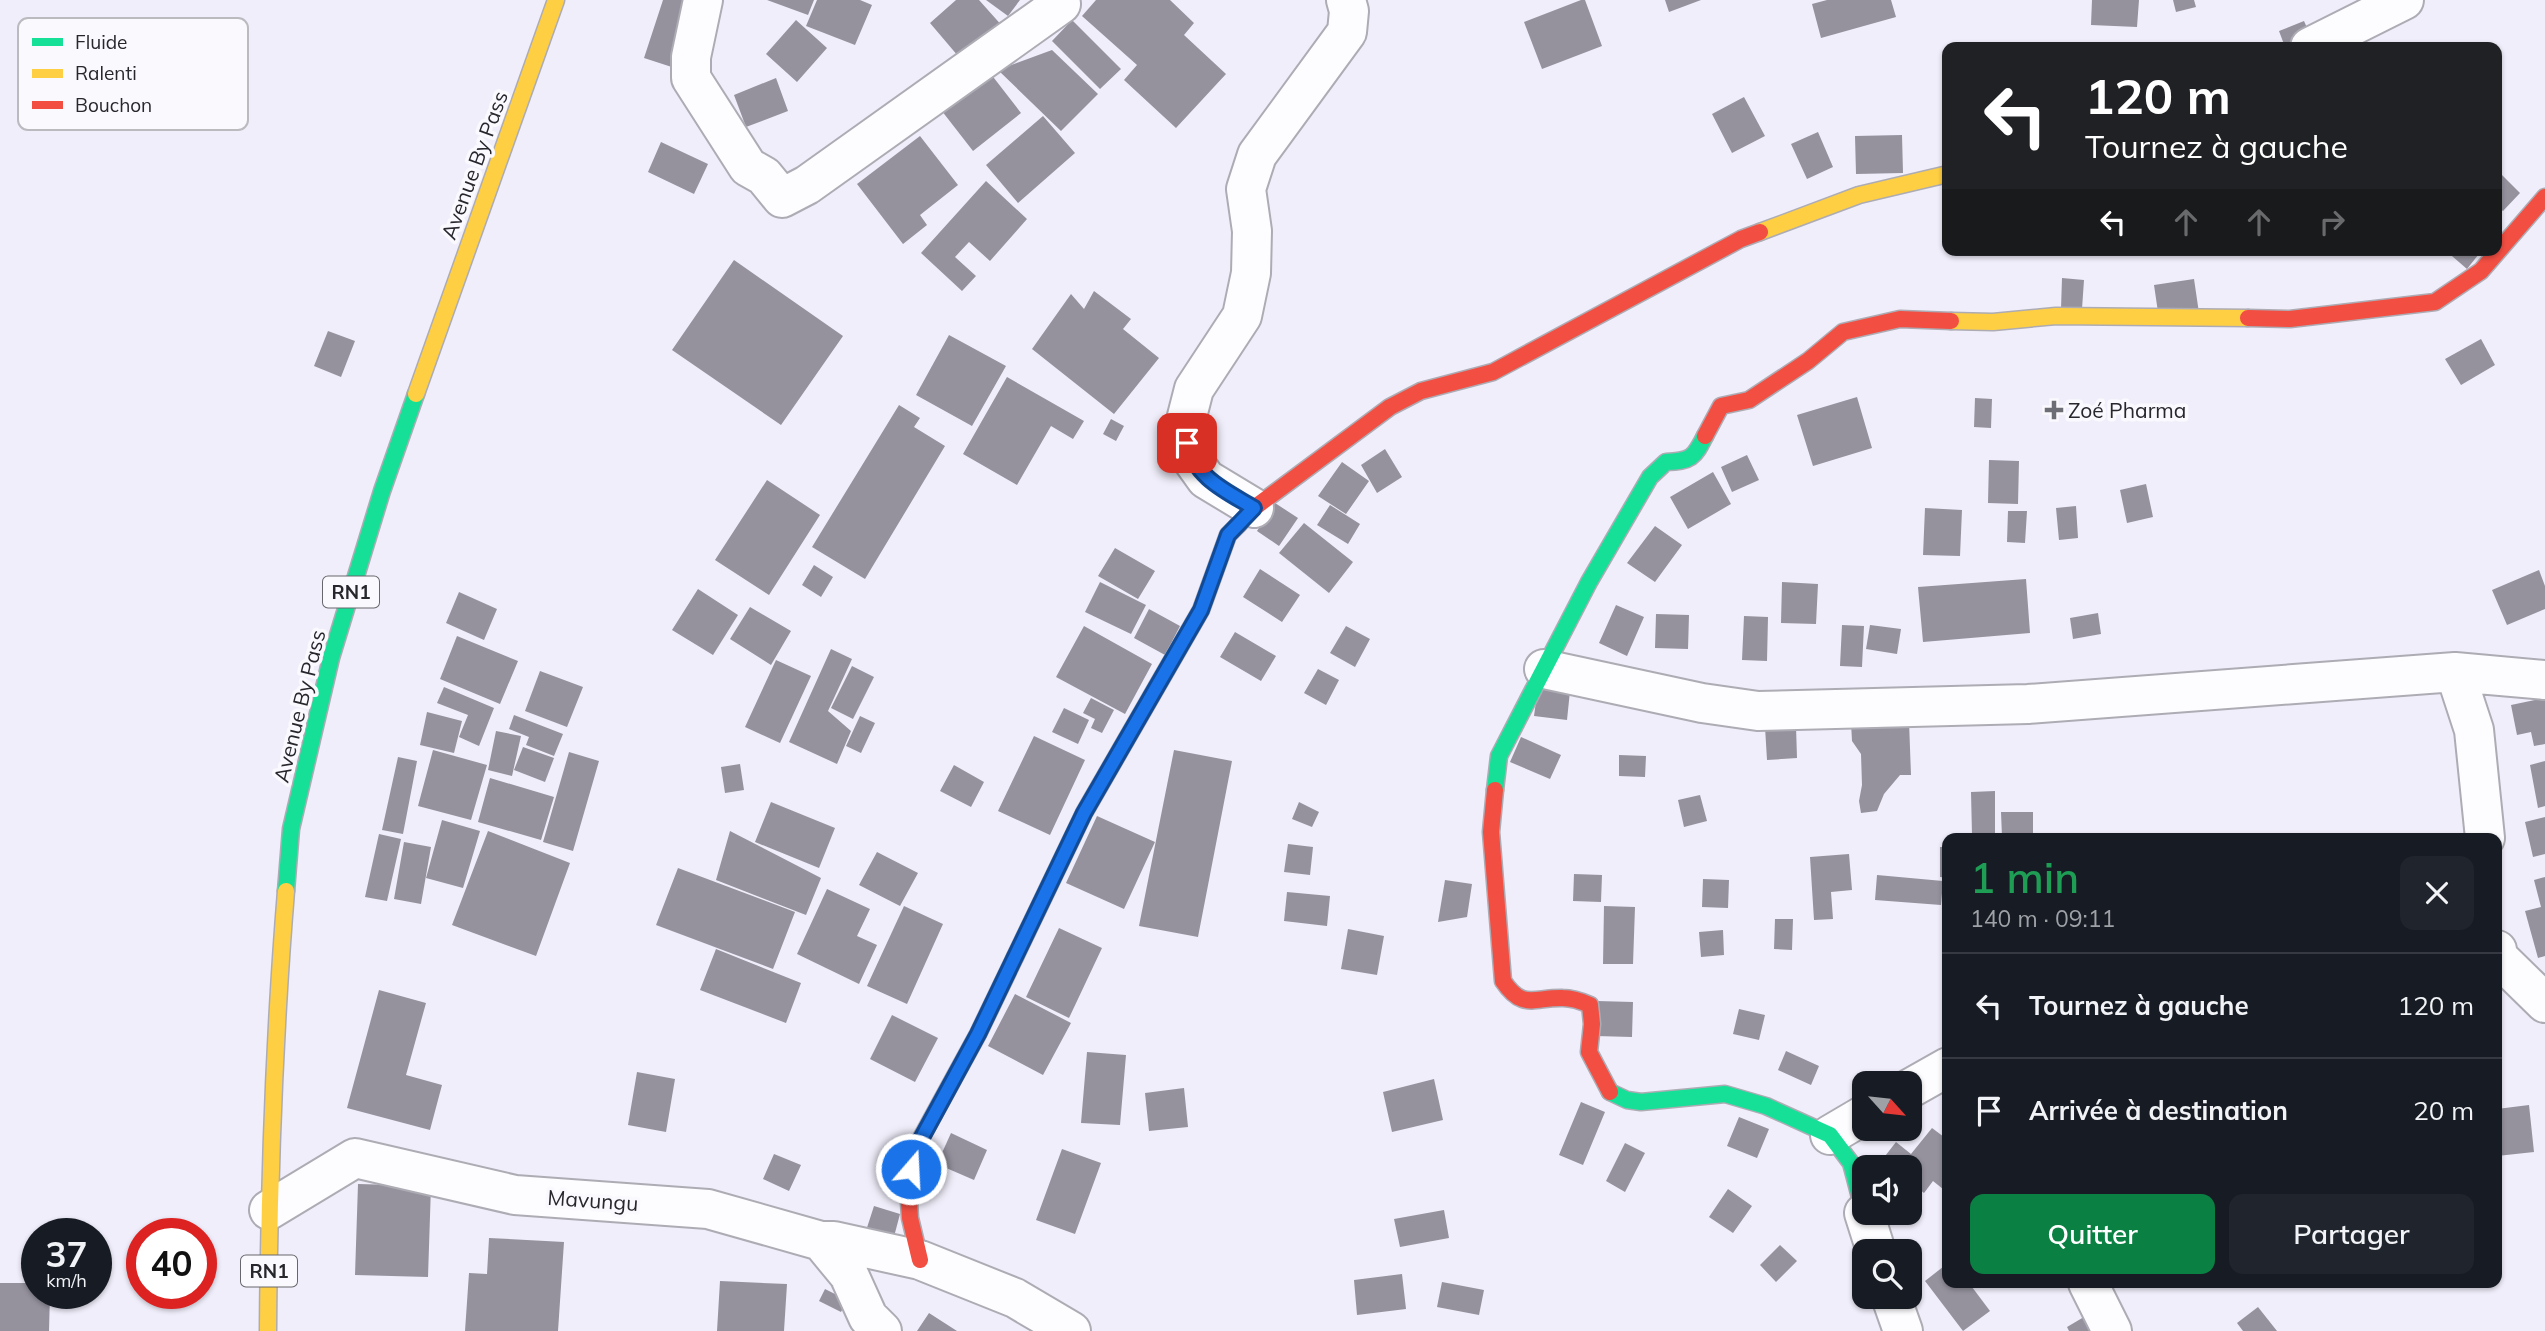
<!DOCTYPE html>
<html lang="fr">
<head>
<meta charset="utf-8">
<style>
  :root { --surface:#171b24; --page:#20242c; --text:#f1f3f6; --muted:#9ea1a6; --line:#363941; --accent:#0b8043 }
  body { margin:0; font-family:Mulish,sans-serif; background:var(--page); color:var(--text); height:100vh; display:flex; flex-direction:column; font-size:26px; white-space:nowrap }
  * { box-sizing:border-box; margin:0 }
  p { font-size:23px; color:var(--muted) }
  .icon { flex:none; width:38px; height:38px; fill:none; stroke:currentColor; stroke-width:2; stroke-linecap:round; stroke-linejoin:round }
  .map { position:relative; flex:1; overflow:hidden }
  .panel { position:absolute; left:1942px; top:833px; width:560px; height:455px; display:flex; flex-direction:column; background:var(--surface); border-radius:14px; box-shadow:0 2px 5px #0004 }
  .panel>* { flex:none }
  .hud { position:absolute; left:1942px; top:42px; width:560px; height:214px; border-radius:14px; box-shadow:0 2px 5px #0004; background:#202124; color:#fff; overflow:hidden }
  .needle { width:46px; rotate:117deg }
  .tools { position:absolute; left:1852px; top:1071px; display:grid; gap:14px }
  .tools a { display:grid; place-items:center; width:70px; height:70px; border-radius:14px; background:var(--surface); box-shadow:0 2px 5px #0004; font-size:35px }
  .speed { position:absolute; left:21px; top:1218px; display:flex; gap:14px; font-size:35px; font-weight:700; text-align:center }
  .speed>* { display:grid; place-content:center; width:91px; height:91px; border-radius:50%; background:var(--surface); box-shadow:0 2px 5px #0004; line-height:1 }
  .speed small { font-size:18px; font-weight:400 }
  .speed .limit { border:10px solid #d22; background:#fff; color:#111 }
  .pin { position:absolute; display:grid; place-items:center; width:60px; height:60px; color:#fff; margin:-30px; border-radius:14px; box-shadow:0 4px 10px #0006 }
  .me { position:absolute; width:77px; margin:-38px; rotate:19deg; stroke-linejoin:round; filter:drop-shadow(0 0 5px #0008) }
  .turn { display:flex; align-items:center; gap:24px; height:147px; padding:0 28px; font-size:32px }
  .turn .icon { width:91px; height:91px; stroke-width:2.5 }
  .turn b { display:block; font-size:49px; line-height:60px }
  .lanes { display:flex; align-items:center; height:66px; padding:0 28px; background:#0003; justify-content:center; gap:35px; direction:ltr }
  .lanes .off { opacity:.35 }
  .round { display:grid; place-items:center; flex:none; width:74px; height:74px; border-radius:14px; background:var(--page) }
  .overview { display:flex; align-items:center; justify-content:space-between; height:119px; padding:0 28px }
  h1 { font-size:42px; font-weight:600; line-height:52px; color:#1e9e55 }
  .button { display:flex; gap:14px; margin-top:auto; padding:14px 28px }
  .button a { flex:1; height:80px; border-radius:14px; background:var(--accent); color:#fff; font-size:28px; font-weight:600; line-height:80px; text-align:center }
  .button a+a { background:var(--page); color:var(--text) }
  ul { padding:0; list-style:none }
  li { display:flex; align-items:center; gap:21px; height:105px; padding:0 28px; border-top:2px solid var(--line) }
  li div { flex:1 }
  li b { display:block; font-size:26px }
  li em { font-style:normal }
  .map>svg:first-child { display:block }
  .building { fill:#95929e }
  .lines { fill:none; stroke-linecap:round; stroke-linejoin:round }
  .street-casing { stroke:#adacb4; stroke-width:42 }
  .fast-casing { stroke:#adacb4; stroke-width:19 }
  .slow-casing { stroke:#adacb4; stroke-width:19 }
  .jam-casing { stroke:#adacb4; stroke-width:19 }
  .street { stroke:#fdfcfe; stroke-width:38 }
  .fast { stroke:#16e098; stroke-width:16 }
  .slow { stroke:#ffcf43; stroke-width:16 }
  .jam { stroke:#f24e42; stroke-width:16 }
  .route-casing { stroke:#114b97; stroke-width:18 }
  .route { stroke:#1a73e8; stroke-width:12 }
  .poi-dot { fill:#6d6d75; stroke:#faf9fd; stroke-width:2.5 }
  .labels { text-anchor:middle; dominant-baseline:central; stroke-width:7; stroke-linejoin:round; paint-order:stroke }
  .shield { fill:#faf9fd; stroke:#66666c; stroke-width:2 }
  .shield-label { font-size:19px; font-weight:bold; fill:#27272e }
  .street-label { font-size:21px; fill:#27272e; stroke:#faf9fd }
  .poi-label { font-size:21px; fill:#27272e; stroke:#faf9fd; text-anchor:start }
  .key { fill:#faf9fd; stroke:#bbbabf; stroke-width:2 }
  .key-label { font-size:19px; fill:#27272e }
</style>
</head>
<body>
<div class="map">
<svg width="2545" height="1331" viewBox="0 0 2545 1331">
  <rect width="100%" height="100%" fill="#f0eefa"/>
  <path class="building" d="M663,0H704L681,70L644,58Z
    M767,0H814L808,15Z
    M817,0H860L872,5L855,45L806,26Z
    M956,0H979L1004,28L964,63L930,23Z
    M986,0H1020L1008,16Z
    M1096,0H1170L1194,23L1184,35L1226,74L1176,128L1124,80L1137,65L1082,16Z
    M1581,0H1585L1602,46L1542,69L1524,22Z
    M1665,0H1701L1669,12Z
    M1827,0H1891L1896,17L1821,38L1812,4Z
    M2092,0H2139L2137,27L2091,25Z
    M2173,0H2194L2196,7L2176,12Z
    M796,20L827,48L797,82L766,54Z
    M1072,20L1121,69L1100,89L1052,41Z
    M2304,21L2311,37L2285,47L2279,31Z
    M1052,50L1098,94L1061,131L998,70Z
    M987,69L1021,113L973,151L938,106Z
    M776,78L788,111L746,127L734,95Z
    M1744,97L1765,136L1732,153L1712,114Z
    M1043,116L1075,153L1018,203L986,165Z
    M1818,132L1833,167L1807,179L1791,144Z
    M1902,135L1903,173L1856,174L1855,136Z
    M920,136L958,185L920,215L927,225L903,244L857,184Z
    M661,142L708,164L694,194L648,172Z
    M2497,170L2520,193L2503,211L2497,206Z
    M986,181L1027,219L990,261L969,242L955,257L976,276L962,291L921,253Z
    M2445,250H2482L2467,269Z
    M734,260L843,336L781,425L672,350Z
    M2062,278L2084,280L2082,309H2061Z
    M2194,279L2199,313L2159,319L2154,285Z
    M1094,291L1131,319L1123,329L1159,358L1114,414L1032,349L1071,294L1084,309Z
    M328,331L355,341L341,377L314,366Z
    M949,335L1006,366L972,426L916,395Z
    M2481,339L2495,365L2461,385L2445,359Z
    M1007,377L1084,421L1073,439L1051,426L1017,485L963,454Z
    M1857,397L1872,448L1813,466L1797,415Z
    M1975,398L1992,399L1991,428L1974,427Z
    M899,405L920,418L914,427L945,446L865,579L812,547Z
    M1111,419L1124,426L1116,441L1103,434Z
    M1385,449L1402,477L1377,493L1361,465Z
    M1747,455L1759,480L1732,492L1721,467Z
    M1989,460L2019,461L2018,504L1988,503Z
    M1342,462L1369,481L1346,514L1318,496Z
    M1713,472L1731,504L1688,529L1670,497Z
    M767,480L820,515L769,595L715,560Z
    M2146,484L2153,517L2127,523L2120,490Z
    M1275,503L1298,518L1279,546L1257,531Z
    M1330,505L1360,524L1348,544L1317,525Z
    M2076,506L2078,538L2059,540L2056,508Z
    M1925,508L1962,510L1960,556L1923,555Z
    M2008,511H2027L2025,543L2007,542Z
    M1304,523L1353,562L1329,593L1279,553Z
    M1655,526L1682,545L1655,582L1627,563Z
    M1115,548L1155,571L1138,599L1098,576Z
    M814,565L833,577L821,597L802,585Z
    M1260,569L1300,595L1282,622L1243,597Z
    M2539,570L2545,586V609L2507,625L2492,590Z
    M2026,579L2030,633L1923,642L1918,587Z
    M1100,582L1146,605L1131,634L1085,612Z
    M1782,582L1818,584L1816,624L1781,623Z
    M698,589L738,615L713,655L672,630Z
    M459,592L497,609L484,640L446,623Z
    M1616,605L1644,617L1627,656L1599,643Z
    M750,607L791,631L771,665L730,639Z
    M1149,609L1180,626L1165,655L1134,638Z
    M2098,613L2101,634L2073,639L2070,618Z
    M1656,614L1689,615L1688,649L1655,648Z
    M1744,616L1768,617L1767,661L1742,660Z
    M1842,625L1864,626L1862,667L1840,666Z
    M1870,625L1901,629L1897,654L1866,649Z
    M1084,626L1152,664L1125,714L1056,677Z
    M1346,626L1370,639L1355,667L1330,653Z
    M1235,632L1276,656L1261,681L1220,657Z
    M457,636L518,661L500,704L440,679Z
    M831,649L852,659L828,711L851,731L837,764L789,742Z
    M776,660L811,676L780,743L745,727Z
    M852,666L874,677L853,719L831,708Z
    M1318,669L1339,680L1326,705L1304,693Z
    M540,671L583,687L567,727L525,711Z
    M444,687L494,708L479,746L459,737L468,715L437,703Z
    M1538,687L1570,691L1567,720L1534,716Z
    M1091,698L1114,710L1102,733L1091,728L1095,719L1083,713Z
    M2545,698V744L2534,746L2531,732L2517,735L2511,705Z
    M1064,708L1089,720L1078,744L1052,732Z
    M427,712L462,721L454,753L420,745Z
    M514,715L563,734L554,756L526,745L529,737L509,729Z
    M860,716L875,723L861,753L846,746Z
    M1909,721L1911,775H1900L1884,794L1877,811L1861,813L1859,801L1862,785L1861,754L1852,741L1851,723Z
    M1796,726L1797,758L1767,760L1765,727Z
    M496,731L521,736L512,776L488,770Z
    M1034,736L1085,760L1050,835L998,811Z
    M1521,737L1561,755L1550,779L1510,762Z
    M523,747L554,758L545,782L514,770Z
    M433,750L487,765L471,820L418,806Z
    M1174,750L1232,761L1198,937L1139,926Z
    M569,752L599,761L573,851L543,842Z
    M1619,755L1646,756L1645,777L1619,776Z
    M398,757L417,761L403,834L382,830Z
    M2545,761V806L2538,808L2530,765Z
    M740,764L744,790L725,793L721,767Z
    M954,765L984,782L971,807L940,791Z
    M490,778L554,797L541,840L478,822Z
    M1995,791V835H1972L1971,792Z
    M1700,795L1707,821L1684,827L1678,800Z
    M771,802L835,828L819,868L755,842Z
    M1299,802L1319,812L1312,827L1292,819Z
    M2001,812H2033V837H2002Z
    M1097,816L1155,842L1124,909L1066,883Z
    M2545,817V854L2533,857L2525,822Z
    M442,820L480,831L463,888L426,878Z
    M488,831L570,863L536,956L452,925Z
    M730,831L821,878L806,915L716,880Z
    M379,834L401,839L387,901L365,897Z
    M404,842L431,847L421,904L394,899Z
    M1288,844L1313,847L1310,875L1284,872Z
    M1940,847H1948V878L1940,877Z
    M877,852L918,873L900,906L859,885Z
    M1849,854L1852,890L1831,892L1833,919L1814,920L1810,857Z
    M678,868L795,912L773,969L656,925Z
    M1574,874L1602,875L1601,902L1573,901Z
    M1877,875L1943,881L1941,905L1875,900Z
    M2545,877V956L2538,958L2525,911L2541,907L2534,880Z
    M1703,879L1729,880L1728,908L1702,907Z
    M1445,880L1472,884L1467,917L1438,922Z
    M827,889L870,909L857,936L877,945L859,984L797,954Z
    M1287,892L1330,896L1327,926L1284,921Z
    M904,906L943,924L907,1004L867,986Z
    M1604,906L1635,907L1633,964H1603Z
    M1775,919H1793L1792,950L1774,949Z
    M1059,928L1102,948L1069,1018L1026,997Z
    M1348,929L1384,936L1377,975L1341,969Z
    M1723,930L1724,955L1701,957L1699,932Z
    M716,949L801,983L786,1023L700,990Z
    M379,990L426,1003L406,1075L442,1085L430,1130L347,1108Z
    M1015,994L1071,1023L1043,1075L988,1046Z
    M1597,1001L1633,1002L1632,1037L1596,1036Z
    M1739,1009L1765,1015L1759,1040L1733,1034Z
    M892,1015L938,1038L915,1082L870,1059Z
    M1786,1051L1819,1066L1811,1085L1778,1070Z
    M1087,1052L1126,1055L1120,1125L1081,1123Z
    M637,1072L675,1079L666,1132L628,1125Z
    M1434,1079L1443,1120L1392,1132L1383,1092Z
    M1184,1088L1188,1127L1149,1131L1145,1093Z
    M1581,1102L1605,1112L1583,1165L1559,1155Z
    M2529,1105L2534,1152L2497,1156V1109Z
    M1739,1117L1769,1129L1757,1158L1727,1146Z
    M1932,1128L1948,1140V1193L1933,1181L1924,1193L1909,1181V1167H1891L1882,1160L1896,1142L1911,1154Z
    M951,1133L987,1150L974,1180L937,1164Z
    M1625,1143L1645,1153L1625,1192L1606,1181Z
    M1062,1149L1101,1163L1075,1234L1036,1220Z
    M774,1154L801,1165L789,1191L763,1179Z
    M358,1184L431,1186L428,1277L355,1275Z
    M1728,1189L1752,1206L1733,1233L1709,1217Z
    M874,1206L900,1214L891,1248L863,1240Z
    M1444,1210L1449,1238L1400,1247L1394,1219Z
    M489,1238L564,1242L558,1331H465L469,1273L487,1274Z
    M1780,1245L1797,1261L1776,1282L1760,1265Z
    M1948,1263V1283H1969L1990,1311L1963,1331L1925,1281Z
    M1402,1274L1406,1309L1357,1315L1354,1280Z
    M720,1281L787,1284L784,1331H717Z
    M1442,1282L1484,1290L1479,1315L1437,1307Z
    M0,1283H37V1293H50L49,1331H0Z
    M825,1289L847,1300L841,1312L819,1301Z
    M2258,1307L2277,1331H2243L2237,1323Z
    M929,1313L957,1331H917Z
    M2089,1314L2100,1331H2069L2067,1327Z"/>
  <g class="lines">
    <g class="street-casing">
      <path id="street" d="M703,0L691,57V78L748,167L764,176L782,198L807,185L1061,4
        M2310,47L2404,0
        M1254,508L1206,479L1191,458L1184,428L1194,389L1242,316L1251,273L1252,231L1246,189L1257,155L1347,32L1349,11L1346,0
        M1544,669L1702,703L1758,711L2028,704L2455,672L2545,680
        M2455,672L2474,730L2485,838
        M2497,950L2498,957L2545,1003
        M1909,1089L1948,1067
        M1830,1135L1864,1115
        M269,1210L355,1158L515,1195L708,1209L821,1241L849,1275L868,1317L882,1331
        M1864,1213L1876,1251
        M821,1241H834L920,1260L1015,1298L1071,1331
        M2088,1283L2112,1331
        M1891,1297L1903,1331"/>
    </g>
    <g class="fast-casing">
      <path id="fast" d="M1495,790L1499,756L1589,582L1650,477L1666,462C1691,461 1694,458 1705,436
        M286,891L291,829L331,658L382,491L416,394
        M1015,957L1084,813L1201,610L1228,535L1238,525
        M1610,1092L1627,1100L1641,1102L1725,1094L1766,1106L1830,1135L1851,1163L1864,1212"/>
    </g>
    <g class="slow-casing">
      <path id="slow" d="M1760,232L1859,195L1948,174
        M1951,321L1993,322L2056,316L2248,318
        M416,394L556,0
        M268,1331C269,1184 274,1038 286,891"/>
    </g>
    <g class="jam-casing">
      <path id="jam" d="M2248,318L2290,319L2435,302L2481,271L2545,197
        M1705,436L1721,406L1749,400L1808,361L1843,332L1900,319L1951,321
        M1238,525L1254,508L1390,407L1421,391L1493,372L1741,239L1760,232
        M1495,790L1491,832L1503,981C1523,1011 1534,997 1563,998C1573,998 1581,1001 1590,1005L1592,1024L1589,1052L1610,1092
        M920,1260L910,1218L908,1186L914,1151L978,1034L1015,957"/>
    </g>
    <use href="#street" class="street"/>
    <use href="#fast" class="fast"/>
    <use href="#slow" class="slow"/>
    <use href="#jam" class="jam"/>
  </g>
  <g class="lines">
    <g class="route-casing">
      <path id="route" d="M911,1169L914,1152L978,1034L1084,813L1201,610L1228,535L1254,508C1226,491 1195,478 1187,443"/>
    </g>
    <use href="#route" class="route"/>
  </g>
  <path class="poi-dot" d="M2050.5 399.5h7v7h7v7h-7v7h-7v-7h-7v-7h7z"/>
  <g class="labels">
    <g class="shield">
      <rect x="323" y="576.5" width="56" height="31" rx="5"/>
      <rect x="241" y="1255.5" width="56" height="31" rx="5"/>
    </g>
    <g class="shield-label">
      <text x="351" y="592">RN1</text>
      <text x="269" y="1271">RN1</text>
    </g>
    <g class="street-label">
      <text transform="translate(474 165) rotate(-70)">Avenue By Pass</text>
      <text transform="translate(299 706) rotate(-76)">Avenue By Pass</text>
      <text transform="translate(593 1200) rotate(4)">Mavungu</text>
    </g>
    <g class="poi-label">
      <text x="2068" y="410">Zoé Pharma</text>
    </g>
  </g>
  <rect x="18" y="18" width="230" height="112" rx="10" class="key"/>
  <rect x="32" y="38" width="31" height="8" fill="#16e098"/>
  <rect x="32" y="69" width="31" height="9" fill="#ffcf43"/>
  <rect x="32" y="101" width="31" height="8" fill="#f24e42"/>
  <g class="key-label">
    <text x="75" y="49">Fluide</text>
    <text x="75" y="80">Ralenti</text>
    <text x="75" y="112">Bouchon</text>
  </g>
</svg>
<div class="tools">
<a><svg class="needle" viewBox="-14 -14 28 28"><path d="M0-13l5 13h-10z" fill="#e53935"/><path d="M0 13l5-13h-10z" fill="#9ea1a6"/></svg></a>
<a><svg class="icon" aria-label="sound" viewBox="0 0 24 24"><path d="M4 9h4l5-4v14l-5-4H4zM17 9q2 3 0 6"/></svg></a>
<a><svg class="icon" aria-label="search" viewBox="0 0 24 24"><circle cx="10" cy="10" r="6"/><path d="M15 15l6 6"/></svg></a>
</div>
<div class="speed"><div>37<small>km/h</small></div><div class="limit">40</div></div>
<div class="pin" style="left:1187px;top:443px;background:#d93025"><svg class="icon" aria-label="arrive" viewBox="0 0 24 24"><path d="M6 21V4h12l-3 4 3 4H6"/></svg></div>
<svg class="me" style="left:911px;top:1169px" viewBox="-20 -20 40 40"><circle r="17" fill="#1a73e8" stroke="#fff" stroke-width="3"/><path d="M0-11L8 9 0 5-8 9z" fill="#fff"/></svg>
<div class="hud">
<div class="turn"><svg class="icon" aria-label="left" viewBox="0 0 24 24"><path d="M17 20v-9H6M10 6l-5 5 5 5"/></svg><div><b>120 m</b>Tournez à gauche</div></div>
<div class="lanes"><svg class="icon" aria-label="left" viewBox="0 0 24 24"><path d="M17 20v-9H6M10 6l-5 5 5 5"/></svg><svg class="icon off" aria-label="ahead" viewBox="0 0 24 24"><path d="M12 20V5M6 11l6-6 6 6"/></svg><svg class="icon off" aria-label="ahead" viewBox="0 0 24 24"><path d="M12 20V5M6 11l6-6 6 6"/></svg><svg class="icon off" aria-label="right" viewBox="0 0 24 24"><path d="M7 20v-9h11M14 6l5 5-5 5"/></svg></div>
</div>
<section class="panel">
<div class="overview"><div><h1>1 min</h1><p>140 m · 09:11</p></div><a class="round"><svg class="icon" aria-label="close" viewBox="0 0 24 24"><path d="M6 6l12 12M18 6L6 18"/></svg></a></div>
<ul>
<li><svg class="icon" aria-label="left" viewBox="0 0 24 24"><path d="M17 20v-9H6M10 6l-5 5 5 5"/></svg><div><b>Tournez à gauche</b></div><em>120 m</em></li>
<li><svg class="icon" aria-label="arrive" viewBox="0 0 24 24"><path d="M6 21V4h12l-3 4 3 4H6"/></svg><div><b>Arrivée à destination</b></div><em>20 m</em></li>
</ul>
<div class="button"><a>Quitter</a><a>Partager</a></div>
</section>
</div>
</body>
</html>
